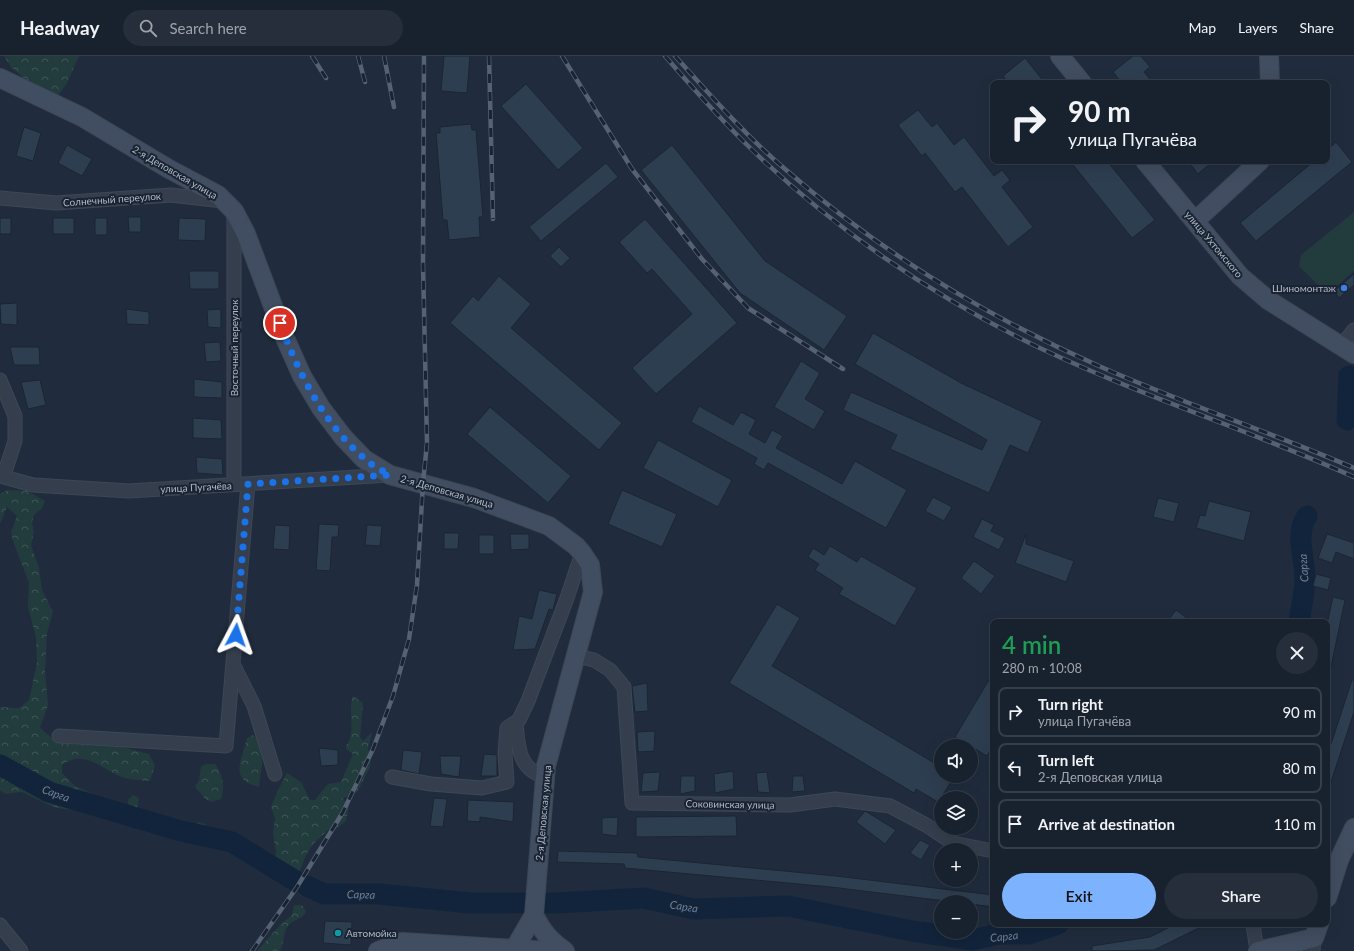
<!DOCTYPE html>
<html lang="en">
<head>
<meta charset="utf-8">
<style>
  :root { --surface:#18212e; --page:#252e3a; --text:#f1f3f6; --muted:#9fa3aa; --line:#363e4a; --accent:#7db2ff }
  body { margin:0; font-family:Lato,sans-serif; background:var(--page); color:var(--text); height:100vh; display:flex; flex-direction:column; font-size:15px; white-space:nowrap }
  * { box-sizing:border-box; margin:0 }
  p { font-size:13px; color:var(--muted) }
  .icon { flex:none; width:22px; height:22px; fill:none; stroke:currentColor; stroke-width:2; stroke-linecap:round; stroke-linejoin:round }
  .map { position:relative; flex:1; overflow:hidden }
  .sheet { position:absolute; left:990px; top:563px; width:340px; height:308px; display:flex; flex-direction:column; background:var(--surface); border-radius:8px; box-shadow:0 4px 16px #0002,0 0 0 1px var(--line) }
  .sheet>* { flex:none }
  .top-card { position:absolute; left:990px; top:24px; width:340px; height:84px; border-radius:8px; box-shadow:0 4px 16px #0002,0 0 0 1px var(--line); background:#18212e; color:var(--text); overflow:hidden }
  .tools { position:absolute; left:934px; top:683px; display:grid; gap:8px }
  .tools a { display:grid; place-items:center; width:44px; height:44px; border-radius:50%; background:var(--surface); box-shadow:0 4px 16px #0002,0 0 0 1px var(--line); font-size:20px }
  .pin { position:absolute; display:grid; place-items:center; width:34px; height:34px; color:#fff; margin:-17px; border:2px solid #fff; border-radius:50%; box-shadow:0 1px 4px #0007 }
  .me { position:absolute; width:44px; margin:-22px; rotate:4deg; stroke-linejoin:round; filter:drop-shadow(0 0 3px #0008) }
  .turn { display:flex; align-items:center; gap:14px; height:84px; padding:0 12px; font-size:18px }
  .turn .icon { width:52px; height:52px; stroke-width:2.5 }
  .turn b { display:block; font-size:28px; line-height:34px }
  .round { display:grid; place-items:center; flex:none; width:42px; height:42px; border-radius:21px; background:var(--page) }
  .summary { display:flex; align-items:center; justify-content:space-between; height:68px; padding:0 12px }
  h1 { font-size:24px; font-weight:600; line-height:30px; color:#1e9e55 }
  .button { display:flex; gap:8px; margin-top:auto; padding:8px 12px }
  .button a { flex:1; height:46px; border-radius:24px; background:var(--accent); color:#111; font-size:16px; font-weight:600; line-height:46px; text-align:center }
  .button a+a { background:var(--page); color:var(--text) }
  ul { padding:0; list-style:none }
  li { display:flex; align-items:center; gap:12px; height:50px; margin:0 8px 6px; padding:0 4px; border:2px solid var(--line); border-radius:8px }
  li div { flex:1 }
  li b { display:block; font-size:15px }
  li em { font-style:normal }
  header { display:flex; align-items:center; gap:24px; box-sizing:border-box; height:56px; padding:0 20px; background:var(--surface); border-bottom:1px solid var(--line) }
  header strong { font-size:19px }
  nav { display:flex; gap:22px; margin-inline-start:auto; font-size:14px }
  .search { width:280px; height:36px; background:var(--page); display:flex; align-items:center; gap:10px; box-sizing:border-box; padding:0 14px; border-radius:22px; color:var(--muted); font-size:15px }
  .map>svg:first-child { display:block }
  .forest { fill:url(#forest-crowns) }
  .pitch { fill:#223b3d }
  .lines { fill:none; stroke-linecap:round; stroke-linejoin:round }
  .river { stroke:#12243b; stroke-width:21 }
  .building { fill:#2e3e51; stroke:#1b2533 }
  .street-casing { stroke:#3d4756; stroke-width:15 }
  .secondary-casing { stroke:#3d4756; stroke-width:20 }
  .street { stroke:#343e4d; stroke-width:13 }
  .secondary { stroke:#414d60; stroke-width:18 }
  .rail-casing { stroke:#556274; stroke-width:4.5 }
  .rail { stroke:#192331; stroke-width:3; stroke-dasharray:9; stroke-linecap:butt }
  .route { stroke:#1a73e8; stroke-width:7; stroke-dasharray:0 12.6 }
  .shop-dot { fill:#3f7fe0; stroke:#192331; stroke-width:1.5 }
  .culture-dot { fill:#0f9aa8; stroke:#192331; stroke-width:1.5 }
  .labels { text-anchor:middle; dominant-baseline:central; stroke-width:4; stroke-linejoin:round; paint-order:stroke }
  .street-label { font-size:10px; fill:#afb9c9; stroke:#192331 }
  .poi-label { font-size:10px; fill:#afb9c9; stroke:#192331; text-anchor:end }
  .water-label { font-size:11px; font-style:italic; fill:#6484ab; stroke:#192331 }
</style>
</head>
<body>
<header>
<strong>Headway</strong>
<div class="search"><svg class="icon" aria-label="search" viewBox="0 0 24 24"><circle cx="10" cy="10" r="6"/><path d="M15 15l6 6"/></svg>Search here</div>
<nav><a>Map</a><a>Layers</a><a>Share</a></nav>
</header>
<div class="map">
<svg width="1354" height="895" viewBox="0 0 1354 895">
  <defs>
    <pattern id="forest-crowns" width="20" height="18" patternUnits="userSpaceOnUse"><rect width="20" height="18" fill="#223b3d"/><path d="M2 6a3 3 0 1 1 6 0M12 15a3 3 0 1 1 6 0" fill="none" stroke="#405558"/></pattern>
  </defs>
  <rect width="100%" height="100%" fill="#202c3d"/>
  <path class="forest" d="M4,0H79L66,29L52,47L11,11Z
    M8,434L27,435L45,445L42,452L34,459L32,466L34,476L31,489L39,512L42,534L53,556L47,577L45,615L48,649L40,672L57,686L77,689L122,691L149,698L155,709L150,725C141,724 131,724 122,721C102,714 85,692 62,709V717L75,730L93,738L91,750L76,754L63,753L51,750L22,736L5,738L0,734V651L19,652L29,644L37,607L36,582L28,551L29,527L13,485L11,476L17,460L7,451L0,468V438Z
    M353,640L363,647L360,681L363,685L372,676L368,692L371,703L370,711L357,736L342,742L349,750L346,765L337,772L328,774L313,788L306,799L297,822L291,824L273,816L276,796L273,778L275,762L271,751L278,734L287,717L301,726L310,744H315L328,728L341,726L353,698L346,693V690C357,676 347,656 353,640Z
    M253,679L261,683L262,707L259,731C227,724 243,702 247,682Z
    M206,708H215C223,718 225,731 221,743L211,746L205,743L195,730L199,725L201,710Z
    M133,739L139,742L137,756L128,753V744Z
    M198,766L205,768L208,776L203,783L195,781V771Z
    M294,849H302L306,856C302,864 293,863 288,870C283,877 284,887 280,895H257L280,869L292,859Z"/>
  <path class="pitch" d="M1354,156V215L1332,234H1323L1299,210L1301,199Z"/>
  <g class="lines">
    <path class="river" d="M1347,364L1349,320
      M1299,566C1301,553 1304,539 1305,526C1306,503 1294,479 1307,460
      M0,709L49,736L181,775L232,786L294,824
      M307,830L324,838H379L471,847H558L644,842L693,853L788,850L912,875L973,884L999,878H1028L1058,868"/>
  </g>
  <path class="building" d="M444,0H470L467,37L441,35Z
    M1133,0H1141L1150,11L1144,16L1153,27H1122L1113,16Z
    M1025,2L1045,27H1008L1003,20Z
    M526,28L583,92L558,114L501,50Z
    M918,54L932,71L937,67L954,89L964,81L994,120L1002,114L1010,124L1002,131L1033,171L1008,191L962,131L955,136L925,97L922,100L898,69Z
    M471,68L472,74H476L483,161H479L480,181L449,184L447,164H443L436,77H440V71Z
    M24,71L41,77L33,105L16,100Z
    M1336,86L1352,106L1256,185L1240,167L1314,105H1327V94Z
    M67,89L92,103L82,120L58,107Z
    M672,89L765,205L847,260L824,294L740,237L641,114Z
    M1070,105H1107L1155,164L1132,182Z
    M1188,105H1213L1198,118Z
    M606,107L618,121L541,185L529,171Z
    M128,161H141V176H129Z
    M0,162H11V178H0Z
    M53,162H74V178H53Z
    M95,162H107V179H95Z
    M179,162L206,163L205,185L178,184Z
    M645,163L737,267L656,338L632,312L692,258L652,213L647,217L619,186Z
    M559,191L570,202L561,211L550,200Z
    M189,215H219V233H190Z
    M1354,218V229L1339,242L1334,235Z
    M499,220L531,248L511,272L622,367L599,394L450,267L473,240L478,245Z
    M17,247V269L1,268L0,248Z
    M126,253L149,256V269L127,268Z
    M221,253V272L208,271L207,254Z
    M873,277L961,327L1042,365L1028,397L1010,389L989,437L890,393L897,379L843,354L851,336L982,394L987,384L855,308Z
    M220,286L221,305L206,306L204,287Z
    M10,291H39L40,309H14Z
    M801,305L820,317L805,343L825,355L814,374L774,351Z
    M194,323L222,326V342L194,341Z
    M40,324L46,349L28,353L21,326Z
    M699,350L733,369L741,356L756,364L749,378L765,387L772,374L783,380L776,392L842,428L855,405L907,434L886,472L768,407L764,414L754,408L757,402L691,366Z
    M490,351L571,420L548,447L467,378Z
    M193,362L221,364L222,383L193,382Z
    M658,384L732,424L718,451L643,412Z
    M196,401L222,403L223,419L197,417Z
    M622,434L677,458L662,491L608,468Z
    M933,441L952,451L944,465L925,455Z
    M1158,442L1179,447L1174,466L1153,461Z
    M1209,445L1251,456L1244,485L1196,472L1200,459L1205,460Z
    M982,463L994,469L991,475L1005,482L999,494L973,481Z
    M319,468L339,469L338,481H332L330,515L316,514Z
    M275,469L290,470L289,494L273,493Z
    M367,469L382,470L380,490L365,489Z
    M444,477H459L458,493H444Z
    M510,478H529V493L511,494Z
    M1026,478V488L1074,505L1066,526L1015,507Z
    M1327,478L1354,487V503L1336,496L1332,507L1318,502Z
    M479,479H494V498H479Z
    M830,490L857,506L861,500L917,532L895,570L839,538L843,532L815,514L819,508L808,501L813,492L824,499Z
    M974,505L995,520L981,538L961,522Z
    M1316,518L1331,522L1328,534L1313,530Z
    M539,534L557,538L553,554L549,553L535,593L513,594L519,560L532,563Z
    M1333,541L1345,544L1331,611L1327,610V568Z
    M777,548L800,562L772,610L941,711V720H955L938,746L916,733L914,737L729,627Z
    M1176,554L1192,566H1167Z
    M993,617V690L987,700L955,681Z
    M1352,624H1354V656L1329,732H1327V700Z
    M647,627L648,655L635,656L632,630Z
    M655,675L654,695L638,696L637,676Z
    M319,692L338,694V709L321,710Z
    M403,694L422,696L419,718L401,714Z
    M484,698L497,699V720H481Z
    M440,700H461L459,721L441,718Z
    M733,715L734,733L715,737L714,718Z
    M660,716L658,735L641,736L643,717Z
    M767,716L770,737L758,736L756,717Z
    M681,720H695V735L680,738Z
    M793,720H803L805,735L792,736Z
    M434,742L447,743L443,771L430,770Z
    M468,744L514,746L513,766L480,761V766L467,765Z
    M865,755L896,774L885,788L856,766Z
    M736,760L737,780L636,781V761Z
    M618,761L617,780L602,778V762Z
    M920,784L930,789L921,804L910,797Z
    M558,795L637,797L638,801L836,820L993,839V851L971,848V846H954L831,831L625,812L624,808L557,806Z
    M325,865L352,866L351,889L323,887Z
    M1176,868H1207L1154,894L1092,895V890L1150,881Z"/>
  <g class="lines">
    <g class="street-casing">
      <path id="street" d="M0,142L56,147L171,139L223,145
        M1341,290L1354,274
        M0,324L15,360V385L4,419
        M0,420L33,429L129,435L390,419
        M234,428V156
        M576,600L594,604L610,614L624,631L632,747L790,749L835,743L890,750L926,769L953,787L993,795
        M233,608L254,650L275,718
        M516,666C518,690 518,713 545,721
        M59,680L226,690L248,428
        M392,721L431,728L482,732L507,726L505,698L507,672L519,664L528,645L567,542L582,497
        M1253,868L1257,895
        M0,869L21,895
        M1313,895L1314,882"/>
    </g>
    <g class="secondary-casing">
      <path id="secondary" d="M1060,0L1082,27
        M1269,0L1270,27
        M0,22L82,61L169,113L218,139L234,155L246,178L285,282L302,320L321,352L343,381L364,403L390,419L474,442L549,470L576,490L582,497L590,509L593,536L546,710L534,859L515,892
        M1145,105L1240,220L1268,244L1354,298
        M1195,165L1260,105
        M1327,842L1339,804L1354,772
        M534,859C542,875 550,885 565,895
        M378,895L402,886L548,895
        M1258,895L1314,882L1319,868"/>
    </g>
    <use href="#street" class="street"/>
    <use href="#secondary" class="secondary"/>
    <g class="rail-casing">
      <path id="rail" d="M312,0L326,22
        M358,0L365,26
        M384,0L394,51
        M489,0L493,163
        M562,0L632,113L702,203L748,252L843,313
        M665,0C690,29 716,58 743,85C829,170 933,241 1042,293C1144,341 1251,375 1354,421
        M675,0C710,39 745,79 785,113C880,196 983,259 1099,310C1182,347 1270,376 1354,412
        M252,895L297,831L343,756L373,693L393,640L409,583L417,529L423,427L427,387L423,208L424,0"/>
    </g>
    <use href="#rail" class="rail"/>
  </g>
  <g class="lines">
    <path class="route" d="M236,579L248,428L390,419C381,414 371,409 364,402C323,367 298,316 280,267"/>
  </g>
  <circle class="shop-dot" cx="1344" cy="232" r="4"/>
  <circle class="culture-dot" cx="338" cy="877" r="4"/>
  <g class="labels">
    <g class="street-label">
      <text transform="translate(175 116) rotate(30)">2-я Деповская улица</text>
      <text transform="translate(112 143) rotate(-4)">Солнечный переулок</text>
      <text transform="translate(1214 188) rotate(50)">улица Ухтомского</text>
      <text transform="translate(234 292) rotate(-90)">Восточный переулок</text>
      <text transform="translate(196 431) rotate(-3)">улица Пугачёва</text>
      <text transform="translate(447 435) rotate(16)">2-я Деповская улица</text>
      <text transform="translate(730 748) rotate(1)">Соковинская улица</text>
      <text transform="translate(543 757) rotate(-85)">2-я Деповская улица</text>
    </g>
    <g class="poi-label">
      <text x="1336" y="232">Шиномонтаж</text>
      <text x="346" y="877" text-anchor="start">Автомойка</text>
    </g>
    <g class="water-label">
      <text transform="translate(1303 512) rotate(-94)">Сарга</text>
      <text transform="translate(56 737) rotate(20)">Сарга</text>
      <text transform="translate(361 838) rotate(1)">Сарга</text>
      <text transform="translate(684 850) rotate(9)">Сарга</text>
      <text transform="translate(1004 880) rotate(-6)">Сарга</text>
    </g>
  </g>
</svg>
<div class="tools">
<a><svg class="icon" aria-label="sound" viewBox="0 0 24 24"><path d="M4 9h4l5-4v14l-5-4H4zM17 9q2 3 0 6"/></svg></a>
<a><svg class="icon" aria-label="layers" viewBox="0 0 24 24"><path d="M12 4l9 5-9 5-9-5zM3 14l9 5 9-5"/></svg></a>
<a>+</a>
<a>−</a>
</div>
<div class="pin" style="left:280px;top:267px;background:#d93025"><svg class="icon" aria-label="arrive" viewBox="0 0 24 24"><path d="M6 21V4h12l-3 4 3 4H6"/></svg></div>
<svg class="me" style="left:236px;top:579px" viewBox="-20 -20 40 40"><path d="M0-17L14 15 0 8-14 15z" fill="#1a73e8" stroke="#fff" stroke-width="4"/></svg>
<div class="top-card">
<div class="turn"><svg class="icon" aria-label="right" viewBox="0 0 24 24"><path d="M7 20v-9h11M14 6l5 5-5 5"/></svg><div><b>90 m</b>улица Пугачёва</div></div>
</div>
<section class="sheet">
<div class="summary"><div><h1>4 min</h1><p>280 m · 10:08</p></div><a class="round"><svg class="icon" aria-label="close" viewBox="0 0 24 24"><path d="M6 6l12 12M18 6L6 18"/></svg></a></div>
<ul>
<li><svg class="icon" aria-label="right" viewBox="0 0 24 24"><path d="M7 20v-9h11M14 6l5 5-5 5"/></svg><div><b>Turn right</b><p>улица Пугачёва</p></div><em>90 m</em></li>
<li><svg class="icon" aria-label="left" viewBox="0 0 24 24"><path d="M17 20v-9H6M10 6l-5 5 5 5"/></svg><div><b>Turn left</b><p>2-я Деповская улица</p></div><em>80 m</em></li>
<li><svg class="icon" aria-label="arrive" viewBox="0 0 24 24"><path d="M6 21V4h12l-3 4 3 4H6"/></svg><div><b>Arrive at destination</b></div><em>110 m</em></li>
</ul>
<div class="button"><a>Exit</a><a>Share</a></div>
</section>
</div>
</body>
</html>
